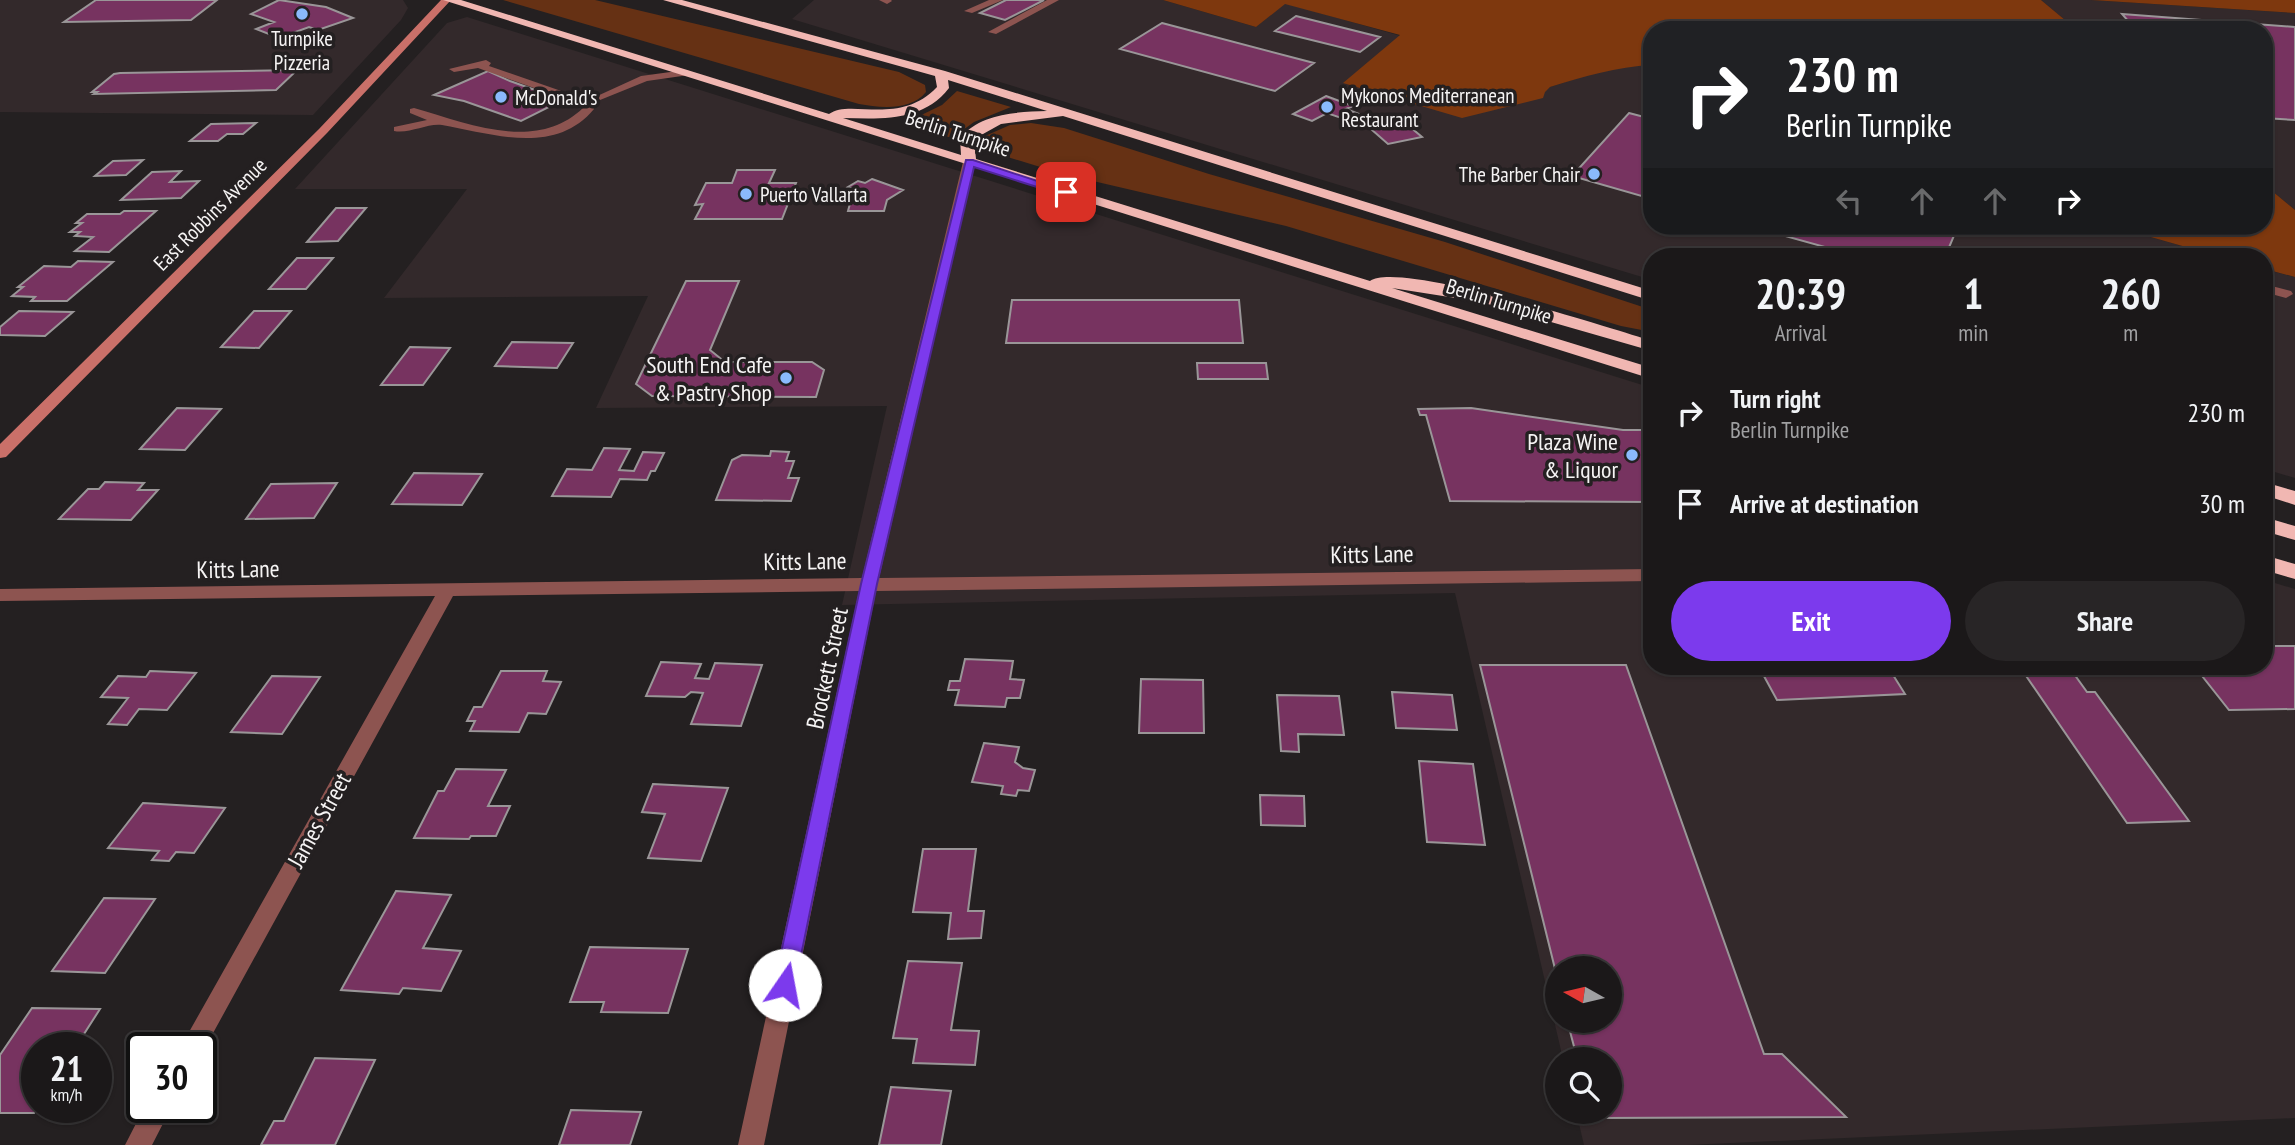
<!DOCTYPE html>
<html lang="en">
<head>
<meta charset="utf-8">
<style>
  :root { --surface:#1b1819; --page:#282526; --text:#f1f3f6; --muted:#a0a0a2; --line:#393738; --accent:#7c3aed }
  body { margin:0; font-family:"PT Sans Narrow",sans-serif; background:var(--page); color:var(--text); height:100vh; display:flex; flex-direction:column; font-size:26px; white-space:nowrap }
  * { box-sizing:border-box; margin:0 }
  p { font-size:23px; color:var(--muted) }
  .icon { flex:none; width:38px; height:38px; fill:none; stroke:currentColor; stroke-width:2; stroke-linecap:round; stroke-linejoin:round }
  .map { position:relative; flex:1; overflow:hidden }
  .panel { position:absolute; left:1643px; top:248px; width:630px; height:427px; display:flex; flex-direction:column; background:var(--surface); border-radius:28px; box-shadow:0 2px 5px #0004,0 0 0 2px var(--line) }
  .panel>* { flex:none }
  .banner { position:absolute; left:1643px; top:21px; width:630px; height:214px; border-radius:28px; box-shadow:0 2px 5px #0004,0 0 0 2px var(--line); background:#202124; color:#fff; overflow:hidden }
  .needle { width:46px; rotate:278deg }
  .buttons { position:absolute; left:1545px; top:956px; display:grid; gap:14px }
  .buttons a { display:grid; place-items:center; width:77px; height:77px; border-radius:50%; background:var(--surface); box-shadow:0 2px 5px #0004,0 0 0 2px var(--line); font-size:35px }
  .speed { position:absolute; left:21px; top:1032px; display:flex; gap:14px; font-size:35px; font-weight:700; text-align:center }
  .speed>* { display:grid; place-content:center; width:91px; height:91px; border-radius:50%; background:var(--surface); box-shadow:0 2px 5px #0004,0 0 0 2px var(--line); line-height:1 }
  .speed small { font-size:18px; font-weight:400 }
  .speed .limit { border:4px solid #111; border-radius:10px; background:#fff; color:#111 }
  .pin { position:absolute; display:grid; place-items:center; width:60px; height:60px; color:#fff; margin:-30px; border-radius:14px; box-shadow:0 4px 10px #0006 }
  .me { position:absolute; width:77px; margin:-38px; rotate:12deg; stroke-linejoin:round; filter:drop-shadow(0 0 5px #0008) }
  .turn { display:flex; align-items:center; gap:24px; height:147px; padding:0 28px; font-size:32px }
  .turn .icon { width:91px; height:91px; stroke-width:2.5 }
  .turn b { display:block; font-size:49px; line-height:60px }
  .lanes { display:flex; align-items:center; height:66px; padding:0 28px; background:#0003; justify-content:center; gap:35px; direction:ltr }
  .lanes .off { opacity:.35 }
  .eta { display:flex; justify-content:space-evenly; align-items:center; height:119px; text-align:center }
  .eta b { font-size:42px; font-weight:600; line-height:49px }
  .primary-button { display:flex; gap:14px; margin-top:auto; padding:14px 28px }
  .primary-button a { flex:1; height:80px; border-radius:42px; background:var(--accent); color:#fff; font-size:28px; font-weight:600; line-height:80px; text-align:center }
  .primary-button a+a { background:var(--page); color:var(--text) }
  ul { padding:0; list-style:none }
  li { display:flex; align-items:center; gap:21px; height:91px; padding:0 28px }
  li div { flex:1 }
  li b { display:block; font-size:26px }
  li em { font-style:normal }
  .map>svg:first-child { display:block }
  .built { fill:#33292b; fill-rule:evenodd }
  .green { fill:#663114 }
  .forest { fill:#7e380e }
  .building { fill:#773360; stroke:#9a9698; stroke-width:2 }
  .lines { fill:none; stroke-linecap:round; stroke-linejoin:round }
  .lane { fill:#8d5450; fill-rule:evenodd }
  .street { fill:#8d5450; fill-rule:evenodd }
  .secondary { fill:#ca7069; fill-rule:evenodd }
  .highway { fill:#f1b7b2; fill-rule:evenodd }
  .route { fill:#7c3aed; stroke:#51269a; stroke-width:2 }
  .poi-dot { fill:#8abafc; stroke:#242021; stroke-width:2.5 }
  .labels { text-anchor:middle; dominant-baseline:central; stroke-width:7; stroke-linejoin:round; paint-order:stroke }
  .far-poi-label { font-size:21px; fill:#f6f4f4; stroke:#242021; text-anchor:start }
  .far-street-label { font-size:21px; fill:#f6f4f4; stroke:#242021 }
  .poi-label { font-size:24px; fill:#f6f4f4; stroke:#242021; text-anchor:end }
  .street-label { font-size:24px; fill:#f6f4f4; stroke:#242021 }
</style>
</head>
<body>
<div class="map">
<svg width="2295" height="1145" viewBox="0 0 2295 1145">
  <rect width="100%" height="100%" fill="#242021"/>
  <path class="built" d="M0,0H403L408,8L401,20L313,115L0,112Z
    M814,0H1163L1256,27L1285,3L1401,36L1344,83L1545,91L1550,87L1593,73L1620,67L1652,65V226H2112L2221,257H1652V280L792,19Z
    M2041,0H2091L2295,13V210L2265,185L2264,30H2077Z
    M467,17L1652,388V667H2264L2265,580L2295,589V1118L1687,1145H1584L1576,1111H1610V1059H1563L1455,593L842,605L887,406L596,408L648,296L384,298L467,189H295L447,23ZM1558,968H1610V1020H1558Z
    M2264,269L2295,277V478L2265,469Z"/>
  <path class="green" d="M503,0H595L899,72L925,85L926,92C911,111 880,108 859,104Z
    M957,91L1011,107L974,122L952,138L907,125L911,120L942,105Z
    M1031,123L1064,128L1209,174L1445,242L1652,310V332L1621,326L1286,226L1063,174L1001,155L983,146L985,136L1010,125Z"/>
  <path class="forest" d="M1163,0H2041L2077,30H1652V65C1616,67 1585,76 1550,87L1545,92L1543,98L1462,118L1343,83L1400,35L1285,4L1256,27Z
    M2091,0H2295V13Z
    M2265,185L2295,210V277L2265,269L2264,257H2221L2112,226H2264Z"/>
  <path class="building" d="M96,0H217L191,20L64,22Z
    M279,0L326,7L353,18L318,30L309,27L279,38L256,29L274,22L251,14Z
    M1006,0H1044L1005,20L980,13Z
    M2122,14L2295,27V120L2264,118V30H2136Z
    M1296,16L1380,37L1360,52L1275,31Z
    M1162,23L1314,63L1275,91L1120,49Z
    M297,70L276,90L94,94L97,92H92L114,74L120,73Z
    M488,71L510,81L563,100L521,121L464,101L434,95Z
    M1326,96L1353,106L1346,109L1364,116L1353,122L1327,113L1312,121L1293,114Z
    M1629,113L1652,119V199L1572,176Z
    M1396,115L1422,137L1388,144L1363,122Z
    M256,123L243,134H227L218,141H190L211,124Z
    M143,160L126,175L95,176L113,161Z
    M737,170H775L769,183H796L782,219H695L703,204L695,205L706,183H732Z
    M181,171L170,182L199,181L181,198L121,200L152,172Z
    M872,179L903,190L887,200L884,211H848L854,189L848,187L858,181L865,183Z
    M336,208H366L338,241L307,242Z
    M124,211H156L109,252L75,251L93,237L75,236L80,232H70L82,223H76L87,214H120Z
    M1749,226H1958L1945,257H1861Z
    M297,258H333L306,289H269Z
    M78,261L113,262L67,301H31L35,297L12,296L23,287H18L44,266L71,267Z
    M686,281H739L710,350L725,362H812L824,370L816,397L652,396L636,384Z
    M1012,300H1239L1243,343H1006Z
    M19,311L73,312L45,336L0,335V327Z
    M254,311H291L259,348L221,347Z
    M512,342L573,343L557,368L495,366Z
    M410,347L450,348L423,385H381Z
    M1197,363H1266L1268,379H1198Z
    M177,408L221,409L185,450L140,449Z
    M1471,408L1623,430H1652V502L1450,501L1426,415H1420L1418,409Z
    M604,448L630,449L619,470L634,471L643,452L664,453L655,471H651L647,480L620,479L611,497L552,496L567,469L592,470Z
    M771,451L789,452L786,461H794L788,478H799L791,501L716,500L732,460L742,455L770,456Z
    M414,473L482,474L462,505L392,504Z
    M105,482L144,483L138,490H158L131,520L59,519L88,489H99Z
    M337,483L314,518L246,519L271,484Z
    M2264,646H2295V709L2229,710L2195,667H2264Z
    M965,659L1013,661L1010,679L1024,680L1020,698H1007L1005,707L955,705L959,690H948L950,681H960Z
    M661,662L701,664L695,678L709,679L715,663L762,665L741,726L691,724L703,693L691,692L685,697L646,696Z
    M1480,665H1626L1764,1054H1782L1846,1117L1597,1118L1595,1111H1610V1059H1582L1581,1054H1576L1567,1020H1610V968H1558V981Z
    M1759,667H1888L1905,694L1777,700Z
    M2020,667H2069L2087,692H2095L2189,821L2127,823Z
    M150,671L196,673L167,710L139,709L127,725L108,724L128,698L101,697L118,676L146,677Z
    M501,671H547L543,681L561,682L546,714L528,713L519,732L470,731L475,721H467L474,707H482Z
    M272,676L320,677L282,734L231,732Z
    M1141,679L1203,680L1204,733H1139Z
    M1392,692L1452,695L1457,730L1396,728Z
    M1277,695L1339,696L1344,735L1298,734L1299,752L1281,751Z
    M984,743L1019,747L1015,762L1023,768L1035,770L1029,791L1018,790L1016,796L1001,794L1003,786L972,782Z
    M1419,761L1473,764L1485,845L1427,842Z
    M456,769L506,770L488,806H510L496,836H471L469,839L414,838L438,791H444Z
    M653,784L728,788L701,861L648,858L665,814L642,812Z
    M1260,795L1304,796L1305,826L1261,825Z
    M143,803L225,808L194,853L176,852L169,861L152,860L159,851L108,848Z
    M923,849H976L968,911H984L981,938L948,939L951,913L913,912Z
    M396,891L451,895L423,948L461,951L441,991L403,988L399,994L341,990Z
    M104,898L155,899L105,973L52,971Z
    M590,947L688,949L668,1013L601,1012L604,1002H570Z
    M908,961L962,963L951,1030L979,1031L975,1065L913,1063L917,1039L893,1038Z
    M32,1008L100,1009L75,1048H37V1108L34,1113H0V1055Z
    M315,1058L375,1060L335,1145H261L274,1121H284Z
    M891,1087L951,1091L941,1145H879Z
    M571,1110L641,1112L630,1145H559Z"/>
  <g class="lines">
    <path class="lane" d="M879,0H891L892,1L887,4Z
      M989,0H1003L972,13L964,11Z
      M1047,0H1059L996,34L988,32Z
      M486,60L491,63L489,66L590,101L594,109C555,156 493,134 442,125C427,123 410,134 394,131V127L427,120L410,113V109L414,108C467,123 536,153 583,108L582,105L478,68L454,72L449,69Z
      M685,70L689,71V75L647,81L600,100L595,97L641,76Z
      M2264,284L2291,291L2293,294L2286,298L2264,292Z"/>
    <path class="street" d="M969,158L975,162L879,578L1652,569V581L876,591L764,1145H738L859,591L453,596L201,1055V1048H180L435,596L0,601V589L862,578L963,162Z
      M144,1108H171L152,1145H125Z"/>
    <path class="secondary" d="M441,0H451L327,133L6,457L0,458V444L319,129Z"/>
    <path class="highway" d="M443,0H461L829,114C850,98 899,127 937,87L935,76L663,0H682L945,71L1652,291V301L1063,116L1001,124L974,139L976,159L1370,281C1398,260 1610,328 1652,341V351L1481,302L1392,288L1652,368V379ZM948,80L1047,111C1017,112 981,113 960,138L961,155L843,118C881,119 923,122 949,88Z
      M2264,482L2295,491V505L2264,495Z
      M2264,517L2295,526V540L2264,531Z
      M2264,555L2295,564V579L2264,570Z"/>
  </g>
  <path class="route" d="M966,160H973L1071,192L1062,195L974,167L877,584L795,985L792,992L785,995L777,992L774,985L861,584Z"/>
  <g class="poi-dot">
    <circle cx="302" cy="14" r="7"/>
    <circle cx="501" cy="97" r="7"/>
    <circle cx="1327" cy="107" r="7"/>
    <circle cx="1594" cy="174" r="7"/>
    <circle cx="746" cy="194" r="7"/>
    <circle cx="786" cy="378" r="7"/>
    <circle cx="1632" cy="455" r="7"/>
  </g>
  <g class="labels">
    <g class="far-poi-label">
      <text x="302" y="38" text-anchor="middle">Turnpike<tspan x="302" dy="24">Pizzeria</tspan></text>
      <text x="1341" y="95">Mykonos Mediterranean<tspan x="1341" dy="24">Restaurant</tspan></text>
      <text x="515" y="97">McDonald's</text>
      <text x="1580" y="174" text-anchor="end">The Barber Chair</text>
      <text x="760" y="194">Puerto Vallarta</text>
    </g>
    <g class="far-street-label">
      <text transform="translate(958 133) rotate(18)">Berlin Turnpike</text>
      <text transform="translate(210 214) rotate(-45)">East Robbins Avenue</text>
      <text transform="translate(1499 301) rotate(17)">Berlin Turnpike</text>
    </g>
    <g class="poi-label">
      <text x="772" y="364">South End Cafe<tspan x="772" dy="28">&amp; Pastry Shop</tspan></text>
      <text x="1618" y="441">Plaza Wine<tspan x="1618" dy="28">&amp; Liquor</tspan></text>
    </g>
    <g class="street-label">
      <text transform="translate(1372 554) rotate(-1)">Kitts Lane</text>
      <text transform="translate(805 561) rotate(-1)">Kitts Lane</text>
      <text transform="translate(238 569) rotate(-1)">Kitts Lane</text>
      <text transform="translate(827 668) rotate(-78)">Brockett Street</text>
      <text transform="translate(319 820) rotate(-61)">James Street</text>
    </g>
  </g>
</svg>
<div class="buttons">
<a><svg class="needle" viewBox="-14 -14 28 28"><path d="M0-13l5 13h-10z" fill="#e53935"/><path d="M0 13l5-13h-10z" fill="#a0a0a2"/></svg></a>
<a><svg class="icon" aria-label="search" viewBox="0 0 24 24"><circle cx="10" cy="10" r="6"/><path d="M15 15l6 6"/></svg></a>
</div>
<div class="speed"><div>21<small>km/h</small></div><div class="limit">30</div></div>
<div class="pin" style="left:1066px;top:192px;background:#d93025"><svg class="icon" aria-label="arrive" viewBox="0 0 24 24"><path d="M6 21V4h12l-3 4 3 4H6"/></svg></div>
<svg class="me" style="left:785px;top:985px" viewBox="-20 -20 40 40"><circle r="19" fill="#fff"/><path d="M0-13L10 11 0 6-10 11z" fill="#7c3aed"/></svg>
<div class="banner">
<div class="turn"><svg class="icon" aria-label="right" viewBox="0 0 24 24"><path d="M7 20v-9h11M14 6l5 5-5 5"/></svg><div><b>230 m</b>Berlin Turnpike</div></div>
<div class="lanes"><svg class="icon off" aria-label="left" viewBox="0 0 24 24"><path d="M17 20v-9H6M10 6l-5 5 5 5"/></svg><svg class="icon off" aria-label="ahead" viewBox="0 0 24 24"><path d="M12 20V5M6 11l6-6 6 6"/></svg><svg class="icon off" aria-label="ahead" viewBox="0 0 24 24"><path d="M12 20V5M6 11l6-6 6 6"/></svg><svg class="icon" aria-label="right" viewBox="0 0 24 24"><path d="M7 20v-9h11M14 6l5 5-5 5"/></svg></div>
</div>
<section class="panel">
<div class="eta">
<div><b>20:39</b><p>Arrival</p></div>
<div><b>1</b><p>min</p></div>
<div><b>260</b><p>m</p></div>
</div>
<ul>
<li><svg class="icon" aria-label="right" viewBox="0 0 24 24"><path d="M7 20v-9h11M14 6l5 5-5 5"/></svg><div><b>Turn right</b><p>Berlin Turnpike</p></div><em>230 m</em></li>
<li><svg class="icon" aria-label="arrive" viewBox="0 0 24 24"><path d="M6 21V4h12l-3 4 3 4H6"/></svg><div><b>Arrive at destination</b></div><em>30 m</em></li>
</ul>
<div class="primary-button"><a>Exit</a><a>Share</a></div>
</section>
</div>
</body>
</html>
